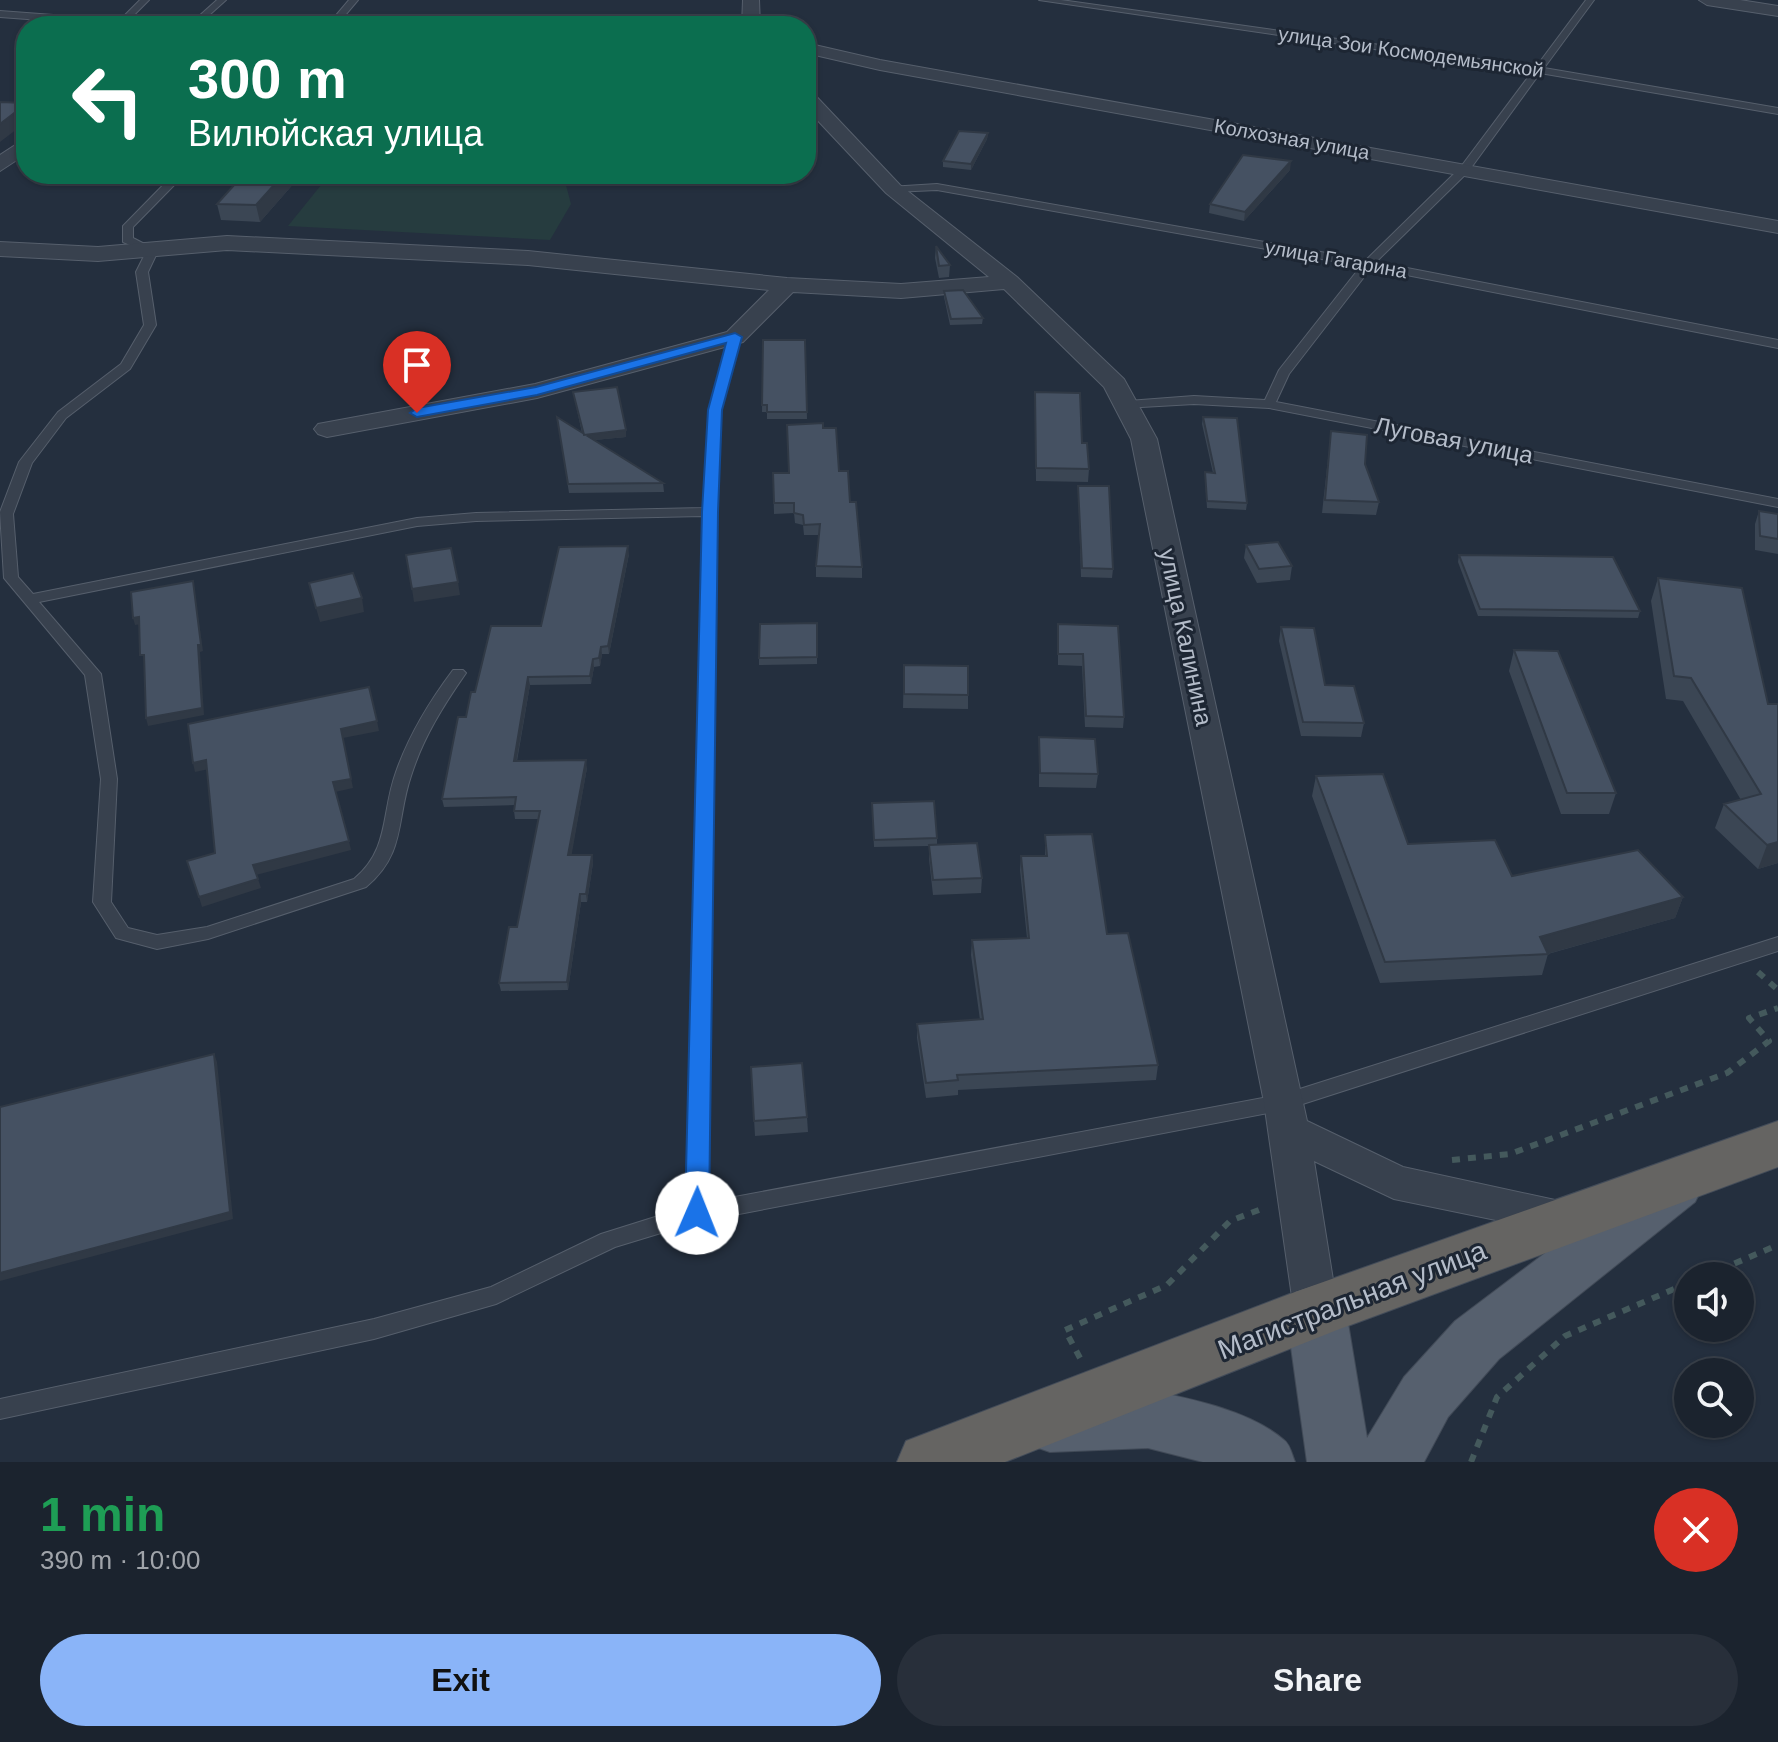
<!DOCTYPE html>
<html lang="en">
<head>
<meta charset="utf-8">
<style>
  :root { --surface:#1b232e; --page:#282f3a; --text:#f1f3f6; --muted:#a0a4aa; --line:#39404a; --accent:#8ab4f8 }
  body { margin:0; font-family:Helvetica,sans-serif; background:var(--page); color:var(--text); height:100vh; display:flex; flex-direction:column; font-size:30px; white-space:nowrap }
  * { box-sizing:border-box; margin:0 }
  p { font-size:26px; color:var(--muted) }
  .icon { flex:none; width:44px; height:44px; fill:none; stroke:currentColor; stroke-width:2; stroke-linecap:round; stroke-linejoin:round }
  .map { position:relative; height:1462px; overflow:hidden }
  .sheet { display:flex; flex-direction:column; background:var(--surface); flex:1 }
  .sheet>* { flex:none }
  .top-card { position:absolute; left:16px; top:16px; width:800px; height:168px; border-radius:32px; box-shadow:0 2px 6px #0004,0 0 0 2px var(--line); background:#0b6e4f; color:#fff; overflow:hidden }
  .tools { position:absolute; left:1674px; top:1262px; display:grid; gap:16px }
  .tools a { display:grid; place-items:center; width:80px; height:80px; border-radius:50%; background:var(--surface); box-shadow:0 2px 6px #0004,0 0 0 2px var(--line); font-size:40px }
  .pin { position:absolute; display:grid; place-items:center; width:68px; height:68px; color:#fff; margin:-82px -34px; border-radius:50% 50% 50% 0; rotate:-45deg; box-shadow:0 0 8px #0007 }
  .pin .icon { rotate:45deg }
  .me { position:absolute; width:88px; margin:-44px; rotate:1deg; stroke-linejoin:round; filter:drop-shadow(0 0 6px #0008) }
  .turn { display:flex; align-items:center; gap:28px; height:168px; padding:0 40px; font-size:36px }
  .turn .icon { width:104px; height:104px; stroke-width:2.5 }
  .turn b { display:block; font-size:56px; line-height:68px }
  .round { display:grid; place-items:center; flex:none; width:84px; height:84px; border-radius:42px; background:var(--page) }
  .headline { display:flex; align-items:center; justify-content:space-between; height:136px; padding:0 40px }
  h1 { font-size:48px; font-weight:700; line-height:60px; color:#1e9e55 }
  .cta { display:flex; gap:16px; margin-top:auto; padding:16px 40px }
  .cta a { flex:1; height:92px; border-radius:48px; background:var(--accent); color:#111; font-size:32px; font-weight:700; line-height:92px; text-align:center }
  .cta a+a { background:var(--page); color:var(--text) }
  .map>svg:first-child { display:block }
  .green { fill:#263c3f }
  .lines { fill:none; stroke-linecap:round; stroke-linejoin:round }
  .service-casing { stroke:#565f6c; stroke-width:2 }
  .minor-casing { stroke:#565f6c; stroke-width:2 }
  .primary-casing { stroke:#414a57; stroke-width:2 }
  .trunk-casing { stroke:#434c59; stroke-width:2 }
  .path { stroke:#44595c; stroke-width:6; stroke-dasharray:8 8; stroke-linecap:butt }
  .service { fill:#38414e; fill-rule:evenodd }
  .minor { fill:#38414e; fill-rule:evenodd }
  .primary { fill:#56606e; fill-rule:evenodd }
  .trunk { fill:#656462; fill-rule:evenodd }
  .wall { fill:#3b4654 }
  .shaded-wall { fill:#303945 }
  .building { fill:#455162; stroke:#303945; stroke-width:2 }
  .route { fill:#1a73e8; stroke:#114b97; stroke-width:2 }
  .labels { text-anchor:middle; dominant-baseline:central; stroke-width:6; stroke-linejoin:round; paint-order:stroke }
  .far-street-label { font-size:20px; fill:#b4bcc9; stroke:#1d2633 }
  .street-label { font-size:24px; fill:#b4bcc9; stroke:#1d2633 }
  .near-street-label { font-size:28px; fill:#b4bcc9; stroke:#1d2633 }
</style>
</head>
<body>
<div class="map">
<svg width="1778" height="1462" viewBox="0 0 1778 1462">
  <rect width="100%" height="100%" fill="#242f3e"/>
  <path class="green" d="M330,174H563L571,204L550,240L288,226Z"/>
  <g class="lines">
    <g class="service-casing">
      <path id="service" d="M140,0H149L129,20L172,23L176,26H122L0,17V11L120,20Z
        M217,0H226L197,26H188Z
        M349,0H358L336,26H327Z
        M1039,0H1061L1536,67L1586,0H1594L1544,68L1778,108V114L1540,73L1468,172L1376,262L1778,340V348L1371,268L1289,374L1276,402L1778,499V507L1269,408L1194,404L1124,408L1122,405L1128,401L1194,396L1265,400L1279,370L1361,266L937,190L893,192L888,189L889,187L937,184L1366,260L1460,168L1532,72Z
        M174,174H185L133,227V238L158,251L148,272L156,325L130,369L66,418L32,463L13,514L18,577L33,594L417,518L476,513L703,508L709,410L729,337L735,333L741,337L721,410L717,512L708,1202L1284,1094L1778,937V951L1284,1110L697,1222L615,1247L496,1304L374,1339L0,1419V1399L374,1319L491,1287L601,1234L687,1207L703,516L476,521L417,526L39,602L101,674L117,779L111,902L128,928L157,935L207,927L354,879C390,849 381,813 396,772C409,735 429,702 453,670H463L466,673C443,706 423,738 411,776C396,820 406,854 366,887L208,939L157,949L116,938L93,902L101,779L85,675L4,578L0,512L19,462L58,412L121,364L144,325L136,272L146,252L123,242V226Z"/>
    </g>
    <g class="minor-casing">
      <path id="minor" d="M743,0H759L760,26H742Z
        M1699,0H1740L1778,6V16L1707,5Z
        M806,43L880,60L1778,221V233L880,70L806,53Z
        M806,91L813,93L900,185L1017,277L1124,379L1157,439L1307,1121L1403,1167L1583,1206L1589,1218L1583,1230L1568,1235L1394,1199L1314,1161L1338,1311L1332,1324L1316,1330L1300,1324L1294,1311L1264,1102L1131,439L1104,387L1004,289L901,298L793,292L743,342L537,398L327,437L318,434L314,429L318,424L535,384L727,332L769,290L528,265L227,250L98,261L0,256V242L98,247L227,236L528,251L787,278L901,284L989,277L886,193L806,108Z
        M26,138V154L0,171V155Z"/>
    </g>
    <g class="primary-casing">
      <path id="primary" d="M1675,1163L1695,1170L1703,1186L1695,1202L1499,1359L1448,1417L1424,1462H1307L1286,1311L1295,1292L1316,1285L1337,1292L1346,1311L1367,1438L1404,1377L1455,1321L1655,1170Z
        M1148,1390C1191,1399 1249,1410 1284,1440C1290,1444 1292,1455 1295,1462H1203L1148,1448L1050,1452L1027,1444L1018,1423L1027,1402L1050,1394Z"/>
    </g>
    <g class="trunk-casing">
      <path id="trunk" d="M1778,1121V1167L1337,1330L1005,1462H897L906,1441L1295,1292Z"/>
    </g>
    <path class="path" d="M1758,972L1778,990
      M1452,1160L1510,1154L1727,1073L1769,1041L1749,1018L1778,1008
      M1705,1276L1778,1245
      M1080,1358L1065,1330L1167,1285L1230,1221L1264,1208
      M1471,1462L1497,1397L1565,1336L1688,1283"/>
    <use href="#service" class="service"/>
    <use href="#minor" class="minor"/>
    <use href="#primary" class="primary"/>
    <use href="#trunk" class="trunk"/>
  </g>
  <path class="wall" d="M988,133L987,139L971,170L943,167V161Z
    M1290,170L1244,221L1209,213L1210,204Z
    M244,174H302L260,222L221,220L217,204Z
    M936,246L950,265L949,277L939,278L935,258Z
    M944,291L983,318L982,324L950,325L944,297Z
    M763,340L805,346L807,419H767V412H762Z
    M573,392L626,430V437L594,440L663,483L664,492L569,493L557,417L582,433Z
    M1035,392L1082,443L1089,469L1088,482L1036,481Z
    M1203,417L1247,503L1246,510L1207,508L1205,479V472L1213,473L1202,424Z
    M823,428L850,502L862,567V578L816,577V566L819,535H804L803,525L795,523L794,513L774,514L773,473H789Z
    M1331,431L1365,464L1379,502L1376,515L1322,513Z
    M1078,486L1113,569L1112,578L1081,577Z
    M1759,511L1778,514V554L1755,550V524Z
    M1246,545L1292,566L1290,580L1257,583L1244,558Z
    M629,554L609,654H602L600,666L594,667L591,684L530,685L517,761L587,768L571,855H592L593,863L587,902H581L568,990L501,991L499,983L517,927L538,819H515L514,811L515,805L444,807L442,799L466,717L475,692L541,626Z
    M1459,555L1640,611L1638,618L1478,616L1458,562Z
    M1658,578L1742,588L1778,863L1758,869L1715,828L1724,804L1741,800L1683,701L1666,699L1651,601Z
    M817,623V664L759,665V658Z
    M1058,624L1118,626L1124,717L1123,728L1085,727L1082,666L1058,665Z
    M1281,627L1325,685L1364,723L1361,737L1301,736L1279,641Z
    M1514,650L1616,793L1609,814H1561L1509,671Z
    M904,665L968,695V709L903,708Z
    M1039,737L1098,774L1096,788L1039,787Z
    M1316,776L1408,844L1512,876L1683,897L1675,918L1548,954L1542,975L1380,983L1312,796Z
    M872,803L937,838V845L982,878L981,893L933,895L929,859V846L874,847Z
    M1045,835L1107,934L1158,1065L1156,1080L958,1090V1095L926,1098L917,1038V1024L980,1020L971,955L972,940L1027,938L1020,870L1021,856H1045Z
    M751,1067L807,1117L808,1132L755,1136Z"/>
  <path class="shaded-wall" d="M26,104V122L0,142V124Z
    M988,133L987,139L971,170V164Z
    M1291,161L1290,170L1244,221L1245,212Z
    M284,174H302L260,222L256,205Z
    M626,430V437L584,441V435Z
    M628,546L629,554L609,654L608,646Z
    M193,581L203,651L200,652L204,715L148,726L146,718L198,645Z
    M458,582L460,595L414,602L412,589Z
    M362,598L364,612L320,622L316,608Z
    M139,617L141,624L135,625L133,618Z
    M601,647L602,654L600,666L599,658Z
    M593,659L594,667L591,684L590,676Z
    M528,677L530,685L515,769L514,761Z
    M377,721L379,731L343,738L353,788L335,792L333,782L341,729Z
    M206,760L209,769L195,772L193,763Z
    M586,760L587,768L570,864L568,855Z
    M349,841L351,850L256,875L253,865Z
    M1778,842V863L1758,869L1767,845Z
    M592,855L593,863L587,902L586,894Z
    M258,879L261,888L202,907L199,897Z
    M580,894L581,902L568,990L567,982Z
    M1683,897L1675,918L1547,954L1540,937Z
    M214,1054L217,1062L233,1219L0,1281V1273Z"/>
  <path class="building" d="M0,102L26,103V104L0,124Z
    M959,131L988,133L971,164L943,161Z
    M1243,155L1291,161L1245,212L1210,204Z
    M244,174H284L256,205L217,204Z
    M936,246L950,265L939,266Z
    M963,290L983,318L951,319L944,291Z
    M763,340H805L807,412H767V405H762Z
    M617,387L626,430L584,435L573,392Z
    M1035,392L1080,393L1082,443H1087L1089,469L1036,468Z
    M557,417L663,483L568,484Z
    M1203,417L1237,418L1247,503L1207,501L1205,472L1215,473Z
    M823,423V428H836L839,471H848L850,502H856L862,567L816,566L820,524L804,525L803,515L794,513V503H774L773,473H789L787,425Z
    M1331,431L1367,435L1365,464L1379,502L1325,500Z
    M1078,486H1109L1113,569L1082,568Z
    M1759,511L1778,514V539L1760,536Z
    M1278,542L1292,566L1259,569L1246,545Z
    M628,546L608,646L601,647L599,658L593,659L590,676L528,677L514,761L586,760L568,855H592L586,894H580L567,982L499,983L509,927H517L540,811H514L516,797L442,799L458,717H466L471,692H475L491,626H541L559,547Z
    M451,548L458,582L412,589L406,555Z
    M1459,555L1613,557L1640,611L1480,609Z
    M353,573L362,598L316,608L309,583Z
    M1658,578L1742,588L1768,704H1778V842L1767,845L1724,804L1761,794L1691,678L1674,676Z
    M193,581L201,645H198L202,708L146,718L144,655H140L139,617L133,618L131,592Z
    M817,623V657L759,658L760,624Z
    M1058,624L1118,626L1124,717L1086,716L1083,654H1058Z
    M1281,627L1314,628L1325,685L1354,686L1364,723L1303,722Z
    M1514,650L1558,651L1616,793H1567Z
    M904,665L968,666V695L904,694Z
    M369,687L377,721L341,729L351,779L333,782L349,841L253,865L258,879L199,897L187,861L215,853L206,760L193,763L188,724Z
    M1039,737L1095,739L1098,774L1040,773Z
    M1383,774L1408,844L1495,840L1512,876L1638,850L1683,897L1540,937L1548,954L1385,962L1316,776Z
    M934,801L937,838L874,840L872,803Z
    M1092,834L1107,934L1128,933L1158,1065L957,1075L958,1080L926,1083L917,1024L983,1019L972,940L1029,938L1021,856H1047L1045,835Z
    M977,843L982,878L933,880L929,845Z
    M214,1054L230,1212L0,1273V1107Z
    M802,1063L807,1117L754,1121L751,1067Z"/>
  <path class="route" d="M735,333L742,337L722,410L718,512L709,1213L705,1220L697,1223L688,1220L685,1213L702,512L708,410L726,343L537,395L417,417L410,413L417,408L536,387Z"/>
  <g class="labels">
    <g class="far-street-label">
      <text transform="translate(1411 52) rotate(8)">улица Зои Космодемьянской</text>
      <text transform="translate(1292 139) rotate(10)">Колхозная улица</text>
      <text transform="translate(1336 259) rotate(10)">улица Гагарина</text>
    </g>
    <g class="street-label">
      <text transform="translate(1454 440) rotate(11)">Луговая улица</text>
      <text transform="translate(1186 637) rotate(78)">улица Калинина</text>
    </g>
    <g class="near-street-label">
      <text transform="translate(1352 1300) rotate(-21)">Магистральная улица</text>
    </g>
  </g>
</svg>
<div class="tools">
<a><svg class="icon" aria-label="sound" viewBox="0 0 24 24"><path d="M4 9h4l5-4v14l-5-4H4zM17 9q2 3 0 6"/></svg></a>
<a><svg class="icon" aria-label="search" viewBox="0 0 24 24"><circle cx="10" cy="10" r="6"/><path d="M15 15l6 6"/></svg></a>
</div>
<div class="pin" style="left:417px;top:413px;background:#d93025"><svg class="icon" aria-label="arrive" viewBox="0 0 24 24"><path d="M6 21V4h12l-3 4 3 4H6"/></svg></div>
<svg class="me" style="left:697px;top:1213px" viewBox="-20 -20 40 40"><circle r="19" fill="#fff"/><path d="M0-13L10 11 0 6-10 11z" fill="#1a73e8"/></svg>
<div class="top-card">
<div class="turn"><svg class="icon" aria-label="left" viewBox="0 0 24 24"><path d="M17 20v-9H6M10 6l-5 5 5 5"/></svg><div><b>300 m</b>Вилюйская улица</div></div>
</div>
</div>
<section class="sheet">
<div class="headline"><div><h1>1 min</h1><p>390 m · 10:00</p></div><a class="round" style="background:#d93025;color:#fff"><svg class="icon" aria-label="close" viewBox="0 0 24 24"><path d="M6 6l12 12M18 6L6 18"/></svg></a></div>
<div class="cta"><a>Exit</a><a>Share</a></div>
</section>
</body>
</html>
